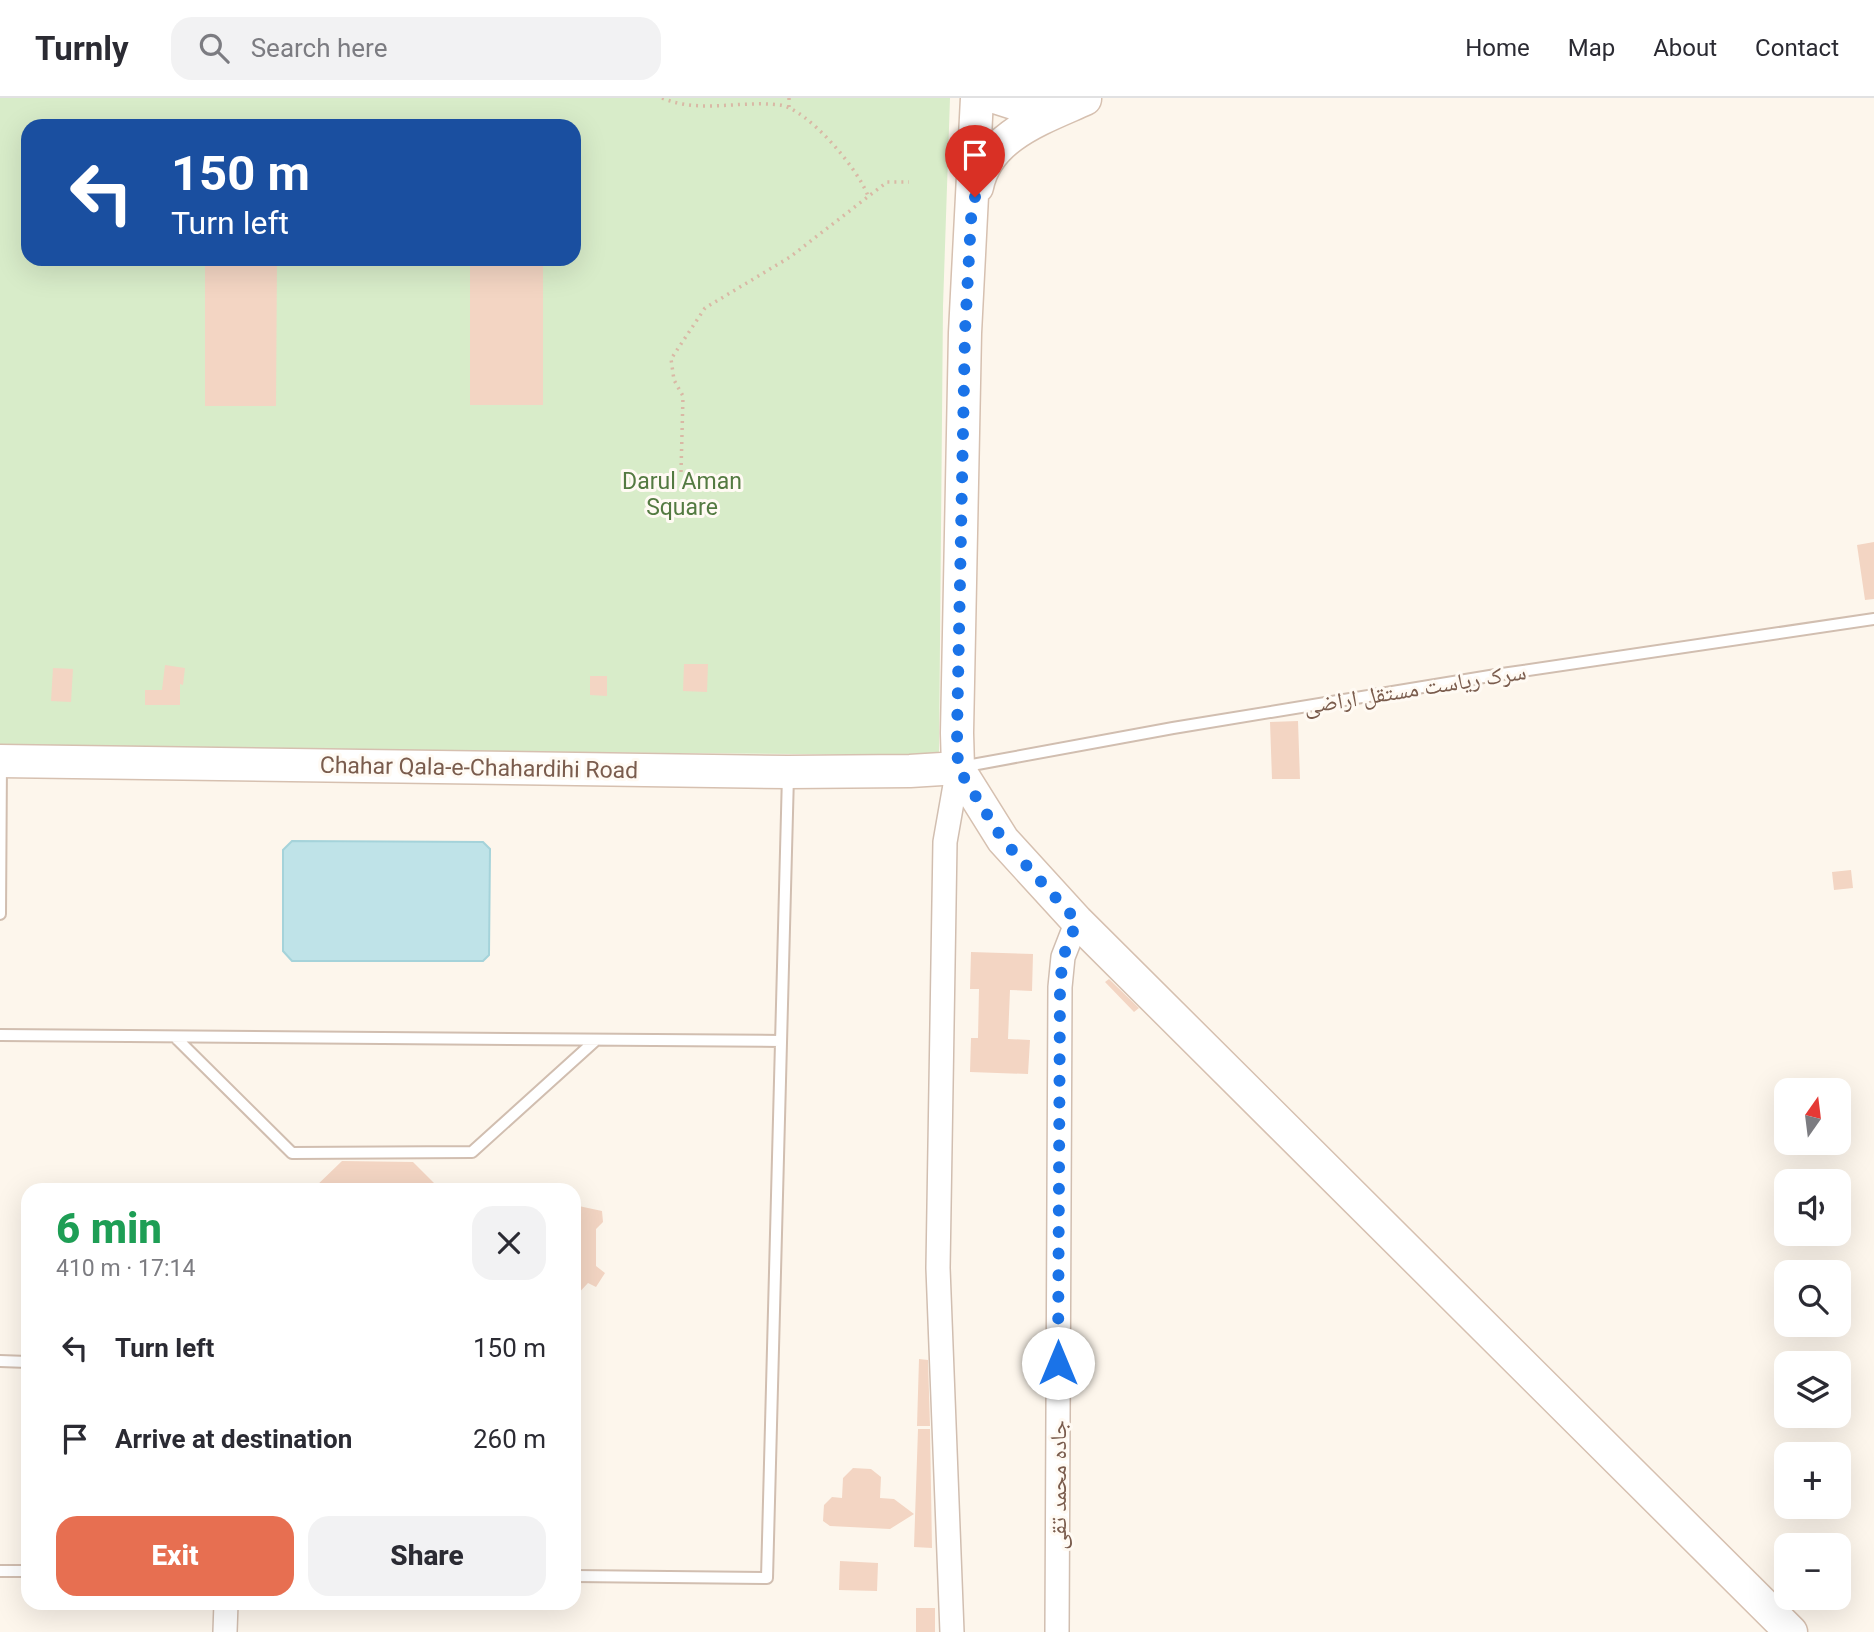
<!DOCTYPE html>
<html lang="en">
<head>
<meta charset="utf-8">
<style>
  :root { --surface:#fff; --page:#f2f2f3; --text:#2b2b33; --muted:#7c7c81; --line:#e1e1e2; --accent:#e76f51 }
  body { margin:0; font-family:Roboto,"Noto Naskh Arabic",sans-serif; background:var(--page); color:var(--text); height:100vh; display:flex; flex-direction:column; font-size:26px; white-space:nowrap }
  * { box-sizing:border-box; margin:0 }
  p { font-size:23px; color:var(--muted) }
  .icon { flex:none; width:38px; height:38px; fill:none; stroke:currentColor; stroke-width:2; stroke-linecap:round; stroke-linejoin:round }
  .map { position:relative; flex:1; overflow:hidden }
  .details { position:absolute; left:21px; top:1085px; width:560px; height:427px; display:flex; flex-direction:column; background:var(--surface); border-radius:21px; box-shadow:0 7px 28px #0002 }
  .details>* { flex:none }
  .top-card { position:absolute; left:21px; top:21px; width:560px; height:147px; border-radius:21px; box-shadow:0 7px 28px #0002; background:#1a4fa0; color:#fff; overflow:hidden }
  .needle { width:46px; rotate:14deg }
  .controls { position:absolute; left:1774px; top:980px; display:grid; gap:14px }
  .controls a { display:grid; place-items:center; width:77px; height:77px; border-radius:14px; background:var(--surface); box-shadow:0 7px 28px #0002; font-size:35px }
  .pin { position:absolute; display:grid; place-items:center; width:60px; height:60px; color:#fff; margin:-72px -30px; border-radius:50% 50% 50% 0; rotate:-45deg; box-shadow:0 0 7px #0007 }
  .pin .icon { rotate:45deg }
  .me { position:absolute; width:77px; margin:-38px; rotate:0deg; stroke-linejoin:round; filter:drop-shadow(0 0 5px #0008) }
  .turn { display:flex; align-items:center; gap:24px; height:147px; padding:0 35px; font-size:32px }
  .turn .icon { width:91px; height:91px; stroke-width:2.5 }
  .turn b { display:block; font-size:49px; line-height:60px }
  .round { display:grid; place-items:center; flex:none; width:74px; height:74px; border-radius:21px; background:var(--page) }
  .overview { display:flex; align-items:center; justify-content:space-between; height:119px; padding:0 35px }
  h1 { font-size:42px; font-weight:800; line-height:52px; color:#1e9e55 }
  .button { display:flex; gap:14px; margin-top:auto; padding:14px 35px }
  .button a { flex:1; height:80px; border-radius:21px; background:var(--accent); color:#fff; font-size:28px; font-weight:800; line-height:80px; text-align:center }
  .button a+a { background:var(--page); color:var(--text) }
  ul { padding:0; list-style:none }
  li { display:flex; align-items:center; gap:21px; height:91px; padding:0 35px }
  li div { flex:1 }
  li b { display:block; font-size:26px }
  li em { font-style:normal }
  header { display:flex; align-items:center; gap:42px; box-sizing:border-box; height:98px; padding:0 35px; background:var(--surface); border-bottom:2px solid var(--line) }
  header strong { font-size:33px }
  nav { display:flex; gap:38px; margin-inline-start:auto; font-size:24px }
  .search { width:490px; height:63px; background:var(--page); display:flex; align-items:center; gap:18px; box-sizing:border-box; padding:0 24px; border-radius:21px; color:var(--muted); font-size:26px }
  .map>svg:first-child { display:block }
  .green { fill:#d8ecc9; fill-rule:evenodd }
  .water { fill:#bfe3e8; stroke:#a5d3da; stroke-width:2 }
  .building { fill:#f3d5c3 }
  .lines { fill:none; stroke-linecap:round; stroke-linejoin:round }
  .service-casing { stroke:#d1beb0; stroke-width:14 }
  .minor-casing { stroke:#d1beb0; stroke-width:26 }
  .secondary-casing { stroke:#d6c0b0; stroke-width:35 }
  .path { stroke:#d9b8a5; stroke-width:3.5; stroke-dasharray:2 5; stroke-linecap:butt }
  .service { stroke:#fff; stroke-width:10 }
  .minor { stroke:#fff; stroke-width:23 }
  .secondary { stroke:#fff; stroke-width:32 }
  .route { stroke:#1a73e8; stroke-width:12; stroke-dasharray:0 21.6 }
  .labels { text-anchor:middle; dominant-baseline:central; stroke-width:6; stroke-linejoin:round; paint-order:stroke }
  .park-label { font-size:23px; fill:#537a41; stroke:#fffaf3 }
  .street-label { font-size:23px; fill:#7a5c4d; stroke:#fffaf3 }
</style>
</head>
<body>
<header>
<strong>Turnly</strong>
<div class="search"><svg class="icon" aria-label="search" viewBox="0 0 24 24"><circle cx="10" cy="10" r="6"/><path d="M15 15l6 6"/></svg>Search here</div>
<nav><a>Home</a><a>Map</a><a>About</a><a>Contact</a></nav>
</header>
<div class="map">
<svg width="1874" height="1534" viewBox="0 0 1874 1534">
  <rect width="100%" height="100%" fill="#fdf6ec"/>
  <path class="green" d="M0,0H950L943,208L939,657L0,650ZM28,28H574V161H28Z"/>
  <path class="water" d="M292,743L483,744L490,751L489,857L483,863H292L283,853V752Z"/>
  <path class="building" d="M205,161H277L276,308H205Z
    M470,161H543V307H470Z
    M1874,444V501L1865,502L1857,447Z
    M684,566H708L707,594L683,593Z
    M165,567L185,570L183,587L180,586V607H145V592H162Z
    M53,570L73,571L71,604L51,603Z
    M590,578H607V598L590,597Z
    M1298,623L1300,681H1272L1270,624Z
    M1851,772L1853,790L1834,792L1832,774Z
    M971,854L1033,856L1032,893L1010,892L1008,941L1030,942L1028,976L970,974L971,940H978L979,891H970Z
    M1109,881L1139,910L1134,914L1105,884Z
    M342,1063L413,1064L441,1092H312Z
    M574,1107L602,1113L603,1124L596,1131V1168L605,1175L596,1189L588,1185L574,1200Z
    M919,1261L928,1262L930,1328H917Z
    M918,1331H930L932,1450L914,1449Z
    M853,1370L871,1371L881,1379L880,1400L894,1401L914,1416L890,1431L830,1428L823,1423L824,1407L832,1399L842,1400L843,1380Z
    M840,1463L878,1465L877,1493L839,1492Z
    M916,1510H935V1534H916Z"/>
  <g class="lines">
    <g class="service-casing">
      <path id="service" d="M961,669L1173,630L1502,576L1874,521
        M0,816L1,664
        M0,937L781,943
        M175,939L292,1055L472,1054L596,942
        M0,1263L28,1264
        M0,1473H28
        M574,1478L767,1480L788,677"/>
    </g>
    <g class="minor-casing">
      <path id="minor" d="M225,1534L226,1505
        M952,1534L938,1170L945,744L958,670
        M1057,1534L1060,889L1063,859L1077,823"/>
    </g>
    <g class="secondary-casing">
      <path id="secondary" d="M977,0L965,235L957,635L958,670L1003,742L1077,823L1791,1534
        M998,0L1023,8L1062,3
        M977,89C987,38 1043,20 1085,1
        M0,663L788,674L910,673L958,670"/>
    </g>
    <path class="path" d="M662,0C700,16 739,2 780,7C808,11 859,72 868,98
      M789,0V10
      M681,374L683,298L674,282L671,261L705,210L790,159L887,84H909"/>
    <use href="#service" class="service"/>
    <use href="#minor" class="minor"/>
    <use href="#secondary" class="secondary"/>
  </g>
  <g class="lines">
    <path class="route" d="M975,99L971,121L965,234L957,635L958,670L1003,742L1077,823L1063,859L1060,888L1058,1265"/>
  </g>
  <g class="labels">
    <g class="park-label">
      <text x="682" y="383">Darul Aman<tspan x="682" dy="26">Square</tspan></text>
    </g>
    <g class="street-label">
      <text transform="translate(1415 591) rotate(-9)">سرک ریاست مستقل اراضی</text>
      <text transform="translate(479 670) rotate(1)">Chahar Qala-e-Chahardihi Road</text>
      <text transform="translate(1058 1387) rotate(-90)">جاده محمد تقی</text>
    </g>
  </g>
</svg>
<div class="controls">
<a><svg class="needle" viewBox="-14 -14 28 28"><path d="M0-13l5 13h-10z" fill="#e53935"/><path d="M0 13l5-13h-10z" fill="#7c7c81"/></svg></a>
<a><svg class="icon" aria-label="sound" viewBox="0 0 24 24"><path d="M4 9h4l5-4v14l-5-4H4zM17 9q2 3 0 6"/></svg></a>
<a><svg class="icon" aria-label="search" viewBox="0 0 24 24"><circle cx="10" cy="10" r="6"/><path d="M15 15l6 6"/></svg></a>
<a><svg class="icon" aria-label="layers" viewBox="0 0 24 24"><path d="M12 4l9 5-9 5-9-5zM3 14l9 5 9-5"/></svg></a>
<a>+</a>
<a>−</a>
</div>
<div class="pin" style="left:975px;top:99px;background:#d93025"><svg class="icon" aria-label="arrive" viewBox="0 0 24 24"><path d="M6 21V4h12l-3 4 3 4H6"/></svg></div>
<svg class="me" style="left:1058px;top:1265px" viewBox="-20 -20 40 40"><circle r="19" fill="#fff"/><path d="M0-13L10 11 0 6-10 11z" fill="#1a73e8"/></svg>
<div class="top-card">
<div class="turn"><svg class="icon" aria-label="left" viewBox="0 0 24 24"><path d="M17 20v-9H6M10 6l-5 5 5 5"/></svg><div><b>150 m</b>Turn left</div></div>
</div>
<section class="details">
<div class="overview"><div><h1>6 min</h1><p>410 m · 17:14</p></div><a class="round"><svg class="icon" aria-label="close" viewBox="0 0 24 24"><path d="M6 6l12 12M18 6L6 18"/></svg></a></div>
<ul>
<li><svg class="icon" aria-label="left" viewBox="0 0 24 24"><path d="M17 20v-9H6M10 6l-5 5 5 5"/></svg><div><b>Turn left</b></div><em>150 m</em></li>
<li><svg class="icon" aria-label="arrive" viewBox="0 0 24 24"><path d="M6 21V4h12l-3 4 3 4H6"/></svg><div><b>Arrive at destination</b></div><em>260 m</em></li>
</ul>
<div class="button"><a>Exit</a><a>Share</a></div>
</section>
</div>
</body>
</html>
